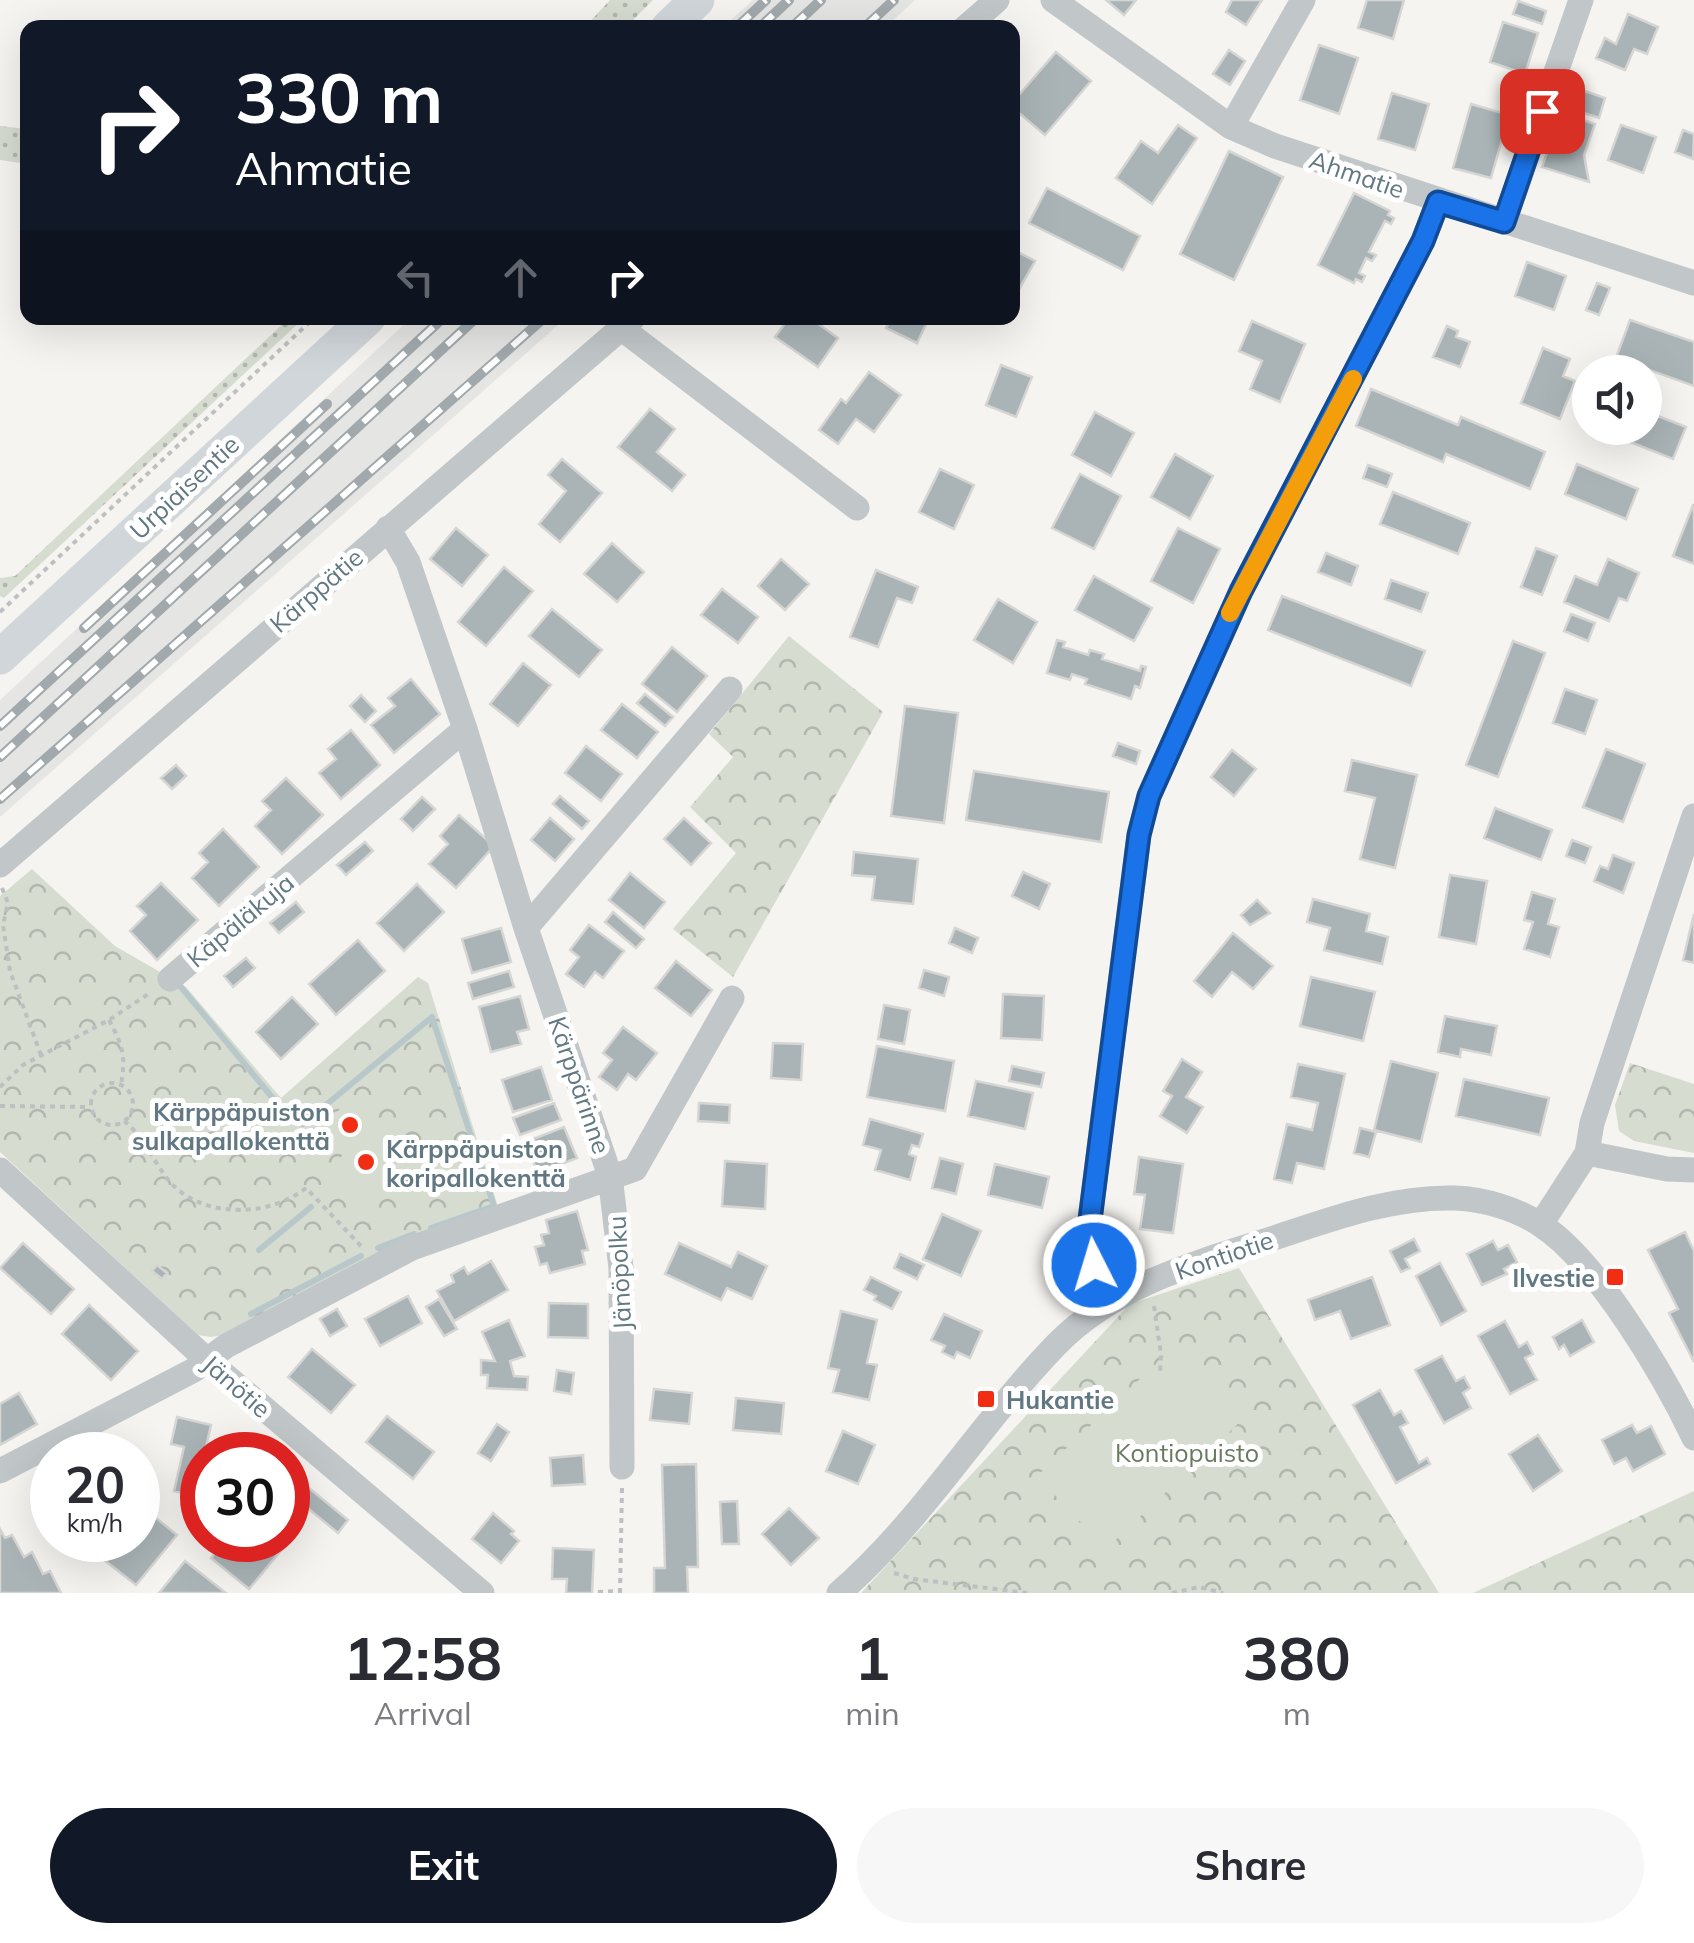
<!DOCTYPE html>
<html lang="en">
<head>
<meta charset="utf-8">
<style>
  :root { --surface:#fff; --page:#f7f7f7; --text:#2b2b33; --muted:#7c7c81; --accent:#111827 }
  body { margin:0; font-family:Mulish,sans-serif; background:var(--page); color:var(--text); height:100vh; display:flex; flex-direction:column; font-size:38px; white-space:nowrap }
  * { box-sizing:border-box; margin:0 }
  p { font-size:32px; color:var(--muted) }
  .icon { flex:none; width:55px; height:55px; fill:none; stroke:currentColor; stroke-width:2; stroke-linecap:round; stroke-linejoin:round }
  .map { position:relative; height:1593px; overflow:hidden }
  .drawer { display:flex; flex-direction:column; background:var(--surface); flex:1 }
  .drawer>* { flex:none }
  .guide { position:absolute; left:20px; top:20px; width:1000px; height:305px; border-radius:20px; box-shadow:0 10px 40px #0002; background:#111827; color:#fff; overflow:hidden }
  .controls { position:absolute; left:1572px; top:355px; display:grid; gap:20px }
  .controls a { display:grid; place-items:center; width:90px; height:90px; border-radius:50%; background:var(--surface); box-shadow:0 10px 40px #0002; font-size:50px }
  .speed { position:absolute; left:30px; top:1432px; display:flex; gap:20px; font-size:50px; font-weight:700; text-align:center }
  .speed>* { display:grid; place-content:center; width:130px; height:130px; border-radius:50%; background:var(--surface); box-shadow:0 10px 40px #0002; line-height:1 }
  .speed small { font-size:25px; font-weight:400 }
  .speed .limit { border:15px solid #d22; background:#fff; color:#111 }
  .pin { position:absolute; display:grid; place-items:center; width:85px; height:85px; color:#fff; margin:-42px; border-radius:20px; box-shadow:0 5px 15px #0006 }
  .me { position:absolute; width:110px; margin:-55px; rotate:355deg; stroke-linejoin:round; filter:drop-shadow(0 0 8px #0008) }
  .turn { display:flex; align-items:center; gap:35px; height:210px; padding:0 50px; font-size:45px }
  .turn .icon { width:130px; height:130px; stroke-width:2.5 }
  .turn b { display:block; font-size:70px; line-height:85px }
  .lanes { display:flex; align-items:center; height:95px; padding:0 50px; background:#0003; justify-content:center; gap:50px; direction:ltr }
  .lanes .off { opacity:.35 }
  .eta { display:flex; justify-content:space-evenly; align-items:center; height:170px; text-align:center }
  .eta b { font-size:60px; font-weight:700; line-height:70px }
  .cta { display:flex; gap:20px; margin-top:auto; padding:20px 50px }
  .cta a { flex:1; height:115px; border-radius:60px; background:var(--accent); color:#fff; font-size:40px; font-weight:700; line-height:115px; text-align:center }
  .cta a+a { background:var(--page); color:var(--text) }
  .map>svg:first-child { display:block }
  .built { fill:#e5e5e3 }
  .grass { fill:url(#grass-dots) }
  .forest { fill:url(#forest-crowns) }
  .garden { fill:#d6dcd0 }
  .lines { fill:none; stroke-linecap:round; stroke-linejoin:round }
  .stream { stroke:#b8c8ca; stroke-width:6 }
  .building { fill:#aab4b7; stroke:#d5d5d3; stroke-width:2.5 }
  .path { stroke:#bdbfc1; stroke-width:4; stroke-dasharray:5 5; stroke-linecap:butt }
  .street { stroke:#c1c6c8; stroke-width:25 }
  .secondary { stroke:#d0d6da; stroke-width:35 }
  .rail-casing { stroke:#a1a9ad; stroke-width:10 }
  .rail { stroke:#fff; stroke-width:6; stroke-dasharray:19; stroke-linecap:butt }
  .route-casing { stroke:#114b97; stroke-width:25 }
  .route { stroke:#1a73e8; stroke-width:18 }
  .slow { stroke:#f59e0b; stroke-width:18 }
  .poi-dot { fill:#f12e14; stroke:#fff; stroke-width:4 }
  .labels { text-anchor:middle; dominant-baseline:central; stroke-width:10; stroke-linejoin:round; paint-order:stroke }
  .street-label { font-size:25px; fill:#617883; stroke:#fff }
  .poi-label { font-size:25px; font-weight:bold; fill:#617883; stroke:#fff; text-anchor:end }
  .park-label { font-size:25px; fill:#687a60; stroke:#fff }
</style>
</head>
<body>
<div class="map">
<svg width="1694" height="1593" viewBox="0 0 1694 1593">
  <defs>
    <pattern id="grass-dots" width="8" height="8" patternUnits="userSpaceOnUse" patternTransform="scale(2.5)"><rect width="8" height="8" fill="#d6dcd0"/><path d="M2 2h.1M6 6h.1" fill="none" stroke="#b1b7ae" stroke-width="1.8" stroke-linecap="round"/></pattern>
    <pattern id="forest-crowns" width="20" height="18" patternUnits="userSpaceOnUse" patternTransform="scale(2.5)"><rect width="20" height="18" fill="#d6dcd0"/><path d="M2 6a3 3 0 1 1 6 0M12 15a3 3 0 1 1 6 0" fill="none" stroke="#b1b7ae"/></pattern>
  </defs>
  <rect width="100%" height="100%" fill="#f5f4f0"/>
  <path class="built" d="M753,0H915L886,27H723Z
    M411,318H566L0,817V700Z"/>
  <path class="grass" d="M610,0H653L626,27H585Z
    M0,126L27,129V164L0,160Z
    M289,318H304L4,598L0,596V578L15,576Z"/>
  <path class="forest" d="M789,636L883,712L733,977L673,929L736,853L690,807L733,757L709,734Z
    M32,869L115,946L186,987L281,1098L418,977L428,983L499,1210L224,1335L211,1337L198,1335L0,1152V896Z
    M1630,1063L1694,1084V1153L1634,1141L1619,1131L1615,1105Z
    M1239,1268L1439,1593H861L1130,1304Z
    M1694,1491V1593H1473Z"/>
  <path class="garden" d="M355,1095L407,1152L355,1200L327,1170L344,1154L320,1128Z
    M1175,1346L1243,1419L1106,1549L1037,1476Z"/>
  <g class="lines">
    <path class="stream" d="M181,987L276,1102L303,1124L432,1017L494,1206L431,1228
      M378,1248L414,1234
      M259,1250L311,1207
      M251,1314L361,1256"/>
  </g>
  <path class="building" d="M1106,0H1136L1124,15Z
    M1232,0H1262L1246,25L1226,12Z
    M1367,0H1404L1393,39L1358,28Z
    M1518,1L1546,11L1542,24L1513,14Z
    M1628,14L1658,27L1647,54L1634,49L1625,70L1596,58L1605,38L1616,44Z
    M1503,22L1538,33L1525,74L1490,62Z
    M1319,45L1358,58L1339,114L1300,100Z
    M1229,50L1245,61L1230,85L1213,74Z
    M1056,52L1091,81L1045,135L1012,107V103Z
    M1573,87L1605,98L1599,118L1566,107Z
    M1392,93L1429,104L1415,150L1378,139Z
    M1471,104L1509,115L1491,178L1453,168Z
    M1561,113L1595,124L1584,155L1589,182L1542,167Z
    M1178,125L1197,138L1152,204L1116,178L1141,141L1158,153Z
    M1621,125L1656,137L1643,173L1608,160Z
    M1683,130L1694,134L1693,159L1675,152Z
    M1229,151L1283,177L1234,280L1180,254Z
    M1047,188L1140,236L1123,270L1029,223Z
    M1354,193L1390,211L1388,215L1394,218L1391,224L1385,221L1369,252L1376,255L1372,261L1366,258L1359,273L1365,276L1362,282L1356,279L1354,283L1318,265Z
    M1012,249L1035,261L1012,302Z
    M1527,262L1566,276L1554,310L1515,296Z
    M1597,283L1610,288L1599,315L1586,310Z
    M789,318H810L838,338L818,367L775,337Z
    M892,318H929L917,343L886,328Z
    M1630,320L1694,342V386L1616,358Z
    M1252,321L1305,344L1280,402L1250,389L1262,361L1239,351Z
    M1447,326L1458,331L1456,337L1470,342L1460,367L1433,357Z
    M1543,348L1570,359L1563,376L1575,381L1560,419L1521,403Z
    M1001,365L1032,377L1016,417L986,405Z
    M869,372L901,395L874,432L856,419L838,444L819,430L841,399L846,403Z
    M1371,389L1458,425L1461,417L1545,452L1530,489L1446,454L1443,462L1356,426Z
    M650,409L675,429L657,452L685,475L672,491L618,447Z
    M1645,411L1686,427L1673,459L1595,428H1645Z
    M1095,412L1134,433L1111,476L1072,455Z
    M1175,454L1213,476L1190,519L1151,497Z
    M562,459L602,493L560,542L539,524L566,491L548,475Z
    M1577,464L1638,489L1626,519L1565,494Z
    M1368,465L1392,474L1387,487L1363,478Z
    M940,469L974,485L954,529L919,512Z
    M1080,474L1121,496L1094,549L1052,528Z
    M1393,492L1470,523L1458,554L1380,524Z
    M1693,505H1694V564L1673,556Z
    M456,528L488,555L462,586L430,559Z
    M1178,528L1220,549L1193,603L1151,581Z
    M612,543L644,572L617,602L584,574Z
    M1536,548L1557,556L1542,595L1521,587Z
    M1326,553L1358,566L1351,585L1318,572Z
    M781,559L809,584L785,610L758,586Z
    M1608,559L1639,573L1627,601L1619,598L1609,621L1564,602L1575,576L1597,585Z
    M504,567L533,591L486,646L458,622Z
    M876,570L918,587L912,603L897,598L878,647L850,637Z
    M1094,576L1152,608L1134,641L1075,610Z
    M1391,580L1428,593L1421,612L1385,599Z
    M722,589L758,617L738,643L701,615Z
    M1282,596L1425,651L1411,686L1268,630Z
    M998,599L1037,622L1013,663L974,640Z
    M552,609L602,650L579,677L529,636Z
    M1571,614L1595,623L1588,641L1564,631Z
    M1057,640L1065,642L1063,647L1088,655L1090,650L1104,654L1102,659L1140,671L1141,666L1146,667L1140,688L1135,686L1131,699L1085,684L1087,679L1072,674L1070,680L1047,673Z
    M1513,641L1545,653L1498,777L1466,765Z
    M672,647L707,676L677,712L642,684Z
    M523,663L551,685L518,726L490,704Z
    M411,679L440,714L394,753L371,725L395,706L388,698Z
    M1565,689L1597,700L1585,734L1553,723Z
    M645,694L673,717L665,726L637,703Z
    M361,695L376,711L365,722L350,706Z
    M622,704L658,732L637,758L601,730Z
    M905,706L958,713L944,823L891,816Z
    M351,730L380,765L341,799L319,773L336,759L328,749Z
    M1118,743L1140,751L1136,764L1113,756Z
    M586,746L622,774L601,801L565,773Z
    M1606,749L1645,764L1623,822L1583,807Z
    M1232,750L1256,769L1234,796L1211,777Z
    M1352,760L1417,775L1395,868L1360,859L1375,798L1345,791Z
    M176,765L186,776L172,789L161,778Z
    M974,771L1109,792L1101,842L966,820Z
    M286,778L323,815L282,854L255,826L271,810L262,801Z
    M560,796L589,821L582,829L553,804Z
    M422,797L435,809L413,831L401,819Z
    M1495,808L1552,830L1541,860L1484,838Z
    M459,815L494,846L456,888L429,864L448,844L440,836Z
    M550,818L574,839L555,861L531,840Z
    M684,818L711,843L691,865L664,839Z
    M223,829L259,867L219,906L192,878L208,862L199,853Z
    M1572,840L1591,847L1585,863L1566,856Z
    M365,842L373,851L346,875L337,865Z
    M854,852L918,859L913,904L872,900L875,877L852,875Z
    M1613,855L1634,863L1623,893L1594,881L1600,866L1608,869Z
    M1023,872L1050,884L1039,909L1012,896Z
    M630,873L665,902L644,928L609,900Z
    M1450,875L1487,881L1476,944L1439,937Z
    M161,883L198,920L157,960L130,931L146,915L137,906Z
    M417,884L444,912L404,951L377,923Z
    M1532,892L1555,899L1548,924L1559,927L1550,957L1524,949L1533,922L1524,920Z
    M1313,899L1370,914L1366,931L1388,937L1382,964L1324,950L1330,928L1307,922Z
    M1257,900L1270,913L1250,925L1241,915Z
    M296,902L304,912L279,933L270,923Z
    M613,912L644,939L636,948L605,922Z
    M1694,914V963L1683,960Z
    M589,925L624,951L603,978L595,972L584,987L566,974L579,957L570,950Z
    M501,928L511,962L472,973L462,939Z
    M955,928L978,938L972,953L949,943Z
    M1233,933L1273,966L1253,989L1232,972L1212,997L1194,981Z
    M358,940L385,971L336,1015L309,984Z
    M246,958L255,968L233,987L224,976Z
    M676,961L712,990L691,1016L655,988Z
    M924,970L949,977L944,996L919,988Z
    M509,971L514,987L473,999L468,983Z
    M1311,977L1375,992L1363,1041L1300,1026Z
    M1003,994L1044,996L1042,1040L1001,1038Z
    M520,996L529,1029L517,1032L521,1044L491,1052L479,1007Z
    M292,997L318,1024L281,1059L256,1032Z
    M884,1005L910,1010L904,1044L878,1039Z
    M1445,1016L1497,1026L1491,1055L1461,1049L1460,1057L1438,1052Z
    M623,1027L657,1053L636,1080L628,1074L617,1090L599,1077L612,1060L603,1053Z
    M773,1043L803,1044L801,1080L771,1078Z
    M877,1046L954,1061L945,1111L867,1097Z
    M1182,1059L1202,1072L1186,1097L1203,1107L1187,1133L1160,1116L1172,1096L1163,1091Z
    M1391,1061L1438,1073L1421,1142L1374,1130Z
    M1298,1064L1345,1074L1324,1169L1297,1163L1292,1183L1274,1179L1287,1124L1312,1130L1318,1103L1291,1097Z
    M1012,1066L1044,1073L1041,1087L1009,1081Z
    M541,1067L552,1100L513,1112L502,1080Z
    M1464,1079L1549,1098L1540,1135L1456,1116Z
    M976,1081L1033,1093L1025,1129L968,1116Z
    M554,1103L561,1120L520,1135L513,1118Z
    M699,1103L730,1105L729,1123L698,1121Z
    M870,1119L923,1134L919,1147L912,1145L909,1154L916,1157L910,1180L875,1170L881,1150L863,1145Z
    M564,1127L577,1158L538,1173L525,1142Z
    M1360,1128L1376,1132L1369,1157L1354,1153Z
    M1139,1157L1183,1164L1173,1233L1140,1229L1145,1195L1134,1194Z
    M940,1158L963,1164L956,1194L932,1188Z
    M725,1161L767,1164L765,1209L722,1206Z
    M995,1164L1049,1177L1042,1208L988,1195Z
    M577,1211L588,1250L582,1251L585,1264L550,1273L547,1263L540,1265L535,1247L544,1245L541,1235L549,1233L546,1220Z
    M942,1214L981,1231L961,1276L923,1259Z
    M1685,1232L1694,1251V1362L1669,1313L1678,1309L1648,1250Z
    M1414,1239L1420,1251L1405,1259L1410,1268L1401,1272L1390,1251Z
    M1493,1241L1498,1250L1508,1245L1517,1262L1504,1269L1507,1274L1482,1285L1467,1254Z
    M23,1243L74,1289L51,1314L0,1268Z
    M679,1243L731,1267L738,1252L767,1266L752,1299L727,1288L721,1300L665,1274Z
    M900,1254L924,1265L917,1279L894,1268Z
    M491,1261L508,1290L454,1321L437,1291L454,1282L451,1275L464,1267L468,1274Z
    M1440,1263L1466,1311L1441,1325L1416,1276Z
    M157,1265L167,1273L162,1279L152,1271Z
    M871,1277L901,1292L892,1309L874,1300L876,1296L864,1290Z
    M1372,1277L1390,1325L1351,1339L1340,1311L1315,1320L1308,1300Z
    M408,1296L422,1323L380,1346L365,1319Z
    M439,1299L457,1329L444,1336L426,1307Z
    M549,1303L588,1304V1338L548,1337Z
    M89,1305L138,1351L111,1380L62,1334Z
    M337,1309L347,1326L330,1336L320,1319Z
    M841,1311L877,1320L867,1363L877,1365L869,1400L833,1392L839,1370L828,1368Z
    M944,1314L982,1331L970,1358L957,1352L954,1358L942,1352L945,1346L931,1340Z
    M509,1320L525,1356L510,1361L514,1376L528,1377L527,1390L487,1388L488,1375H481V1360L495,1361L482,1332Z
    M1582,1320L1594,1342L1570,1356L1564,1345L1559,1349L1553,1337Z
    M1505,1321L1519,1347L1527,1342L1533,1354L1525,1358L1537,1380L1510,1394L1478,1336Z
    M312,1349L355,1385L331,1413L288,1377Z
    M1442,1356L1456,1381L1464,1377L1470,1388L1463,1393L1471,1408L1444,1423L1415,1370Z
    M557,1370L574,1373L571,1394L554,1391Z
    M654,1389L692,1393L689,1424L650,1420Z
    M1380,1390L1394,1415L1401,1411L1408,1423L1400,1427L1419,1463L1427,1458L1430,1464L1396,1483L1353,1405Z
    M19,1393L37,1424L0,1445V1404Z
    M736,1398L784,1403L781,1434L733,1430Z
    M387,1416L434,1452L413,1479L366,1442Z
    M177,1417L211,1425L206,1447L217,1449L216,1455H202V1498L174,1491L184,1447L171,1444Z
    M497,1424L509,1432L491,1461L478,1453Z
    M1632,1425L1637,1433L1651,1426L1665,1454L1633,1471L1626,1458L1614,1464L1602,1440Z
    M843,1431L875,1445L858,1484L826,1471Z
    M1538,1435L1562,1471L1533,1491L1509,1454Z
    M583,1455L585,1484L552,1486L550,1458Z
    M696,1464L698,1567H687L688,1593H654V1568H665L662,1465Z
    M288,1471L348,1520L338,1533L288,1492Z
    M52,1479V1507L40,1486Z
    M737,1501L739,1544H722L720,1502Z
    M789,1508L819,1538L791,1565L762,1534Z
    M493,1513L514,1531L511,1534L519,1541L501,1563L472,1539Z
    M151,1514L177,1535L136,1585L98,1555L111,1540H138V1531Z
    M288,1520L299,1529L249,1589L211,1558L226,1540H288Z
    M0,1529L5,1538L12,1535L24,1557L32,1552L43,1574L50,1571L61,1593H0Z
    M553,1548L594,1550L592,1593H566L567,1579H552Z
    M185,1561L226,1593H159Z"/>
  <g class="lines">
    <path class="path" d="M0,612L314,318
      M2,888L8,903L3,925L10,971L41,1055
      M109,1020C123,1047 126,1055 121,1085
      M91 1104a21 21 0 1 1 42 0a21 21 0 1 1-42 0Z
      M0,1087L23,1065L109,1020L150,993
      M0,1106L90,1107
      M124,1121C145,1137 154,1164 171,1183C204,1219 270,1217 306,1188L361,1246
      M1154,1306L1161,1354L1160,1375
      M894,1573L914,1579L1027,1593
      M598,1592L620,1591
      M620,1593L622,1488
      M1172,1593L1199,1587L1223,1593"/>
    <path class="street" d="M1053,0L1231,127L1275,146L1694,283
      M965,28L997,0
      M1231,127L1303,0
      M1504,222L1581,0
      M621,328L857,508
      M388,528L408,562L465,729L526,928L610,1176L621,1268L622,1467
      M0,865L633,318
      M526,928L730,689
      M170,979L465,729
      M1587,1153L1592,1123L1694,816
      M0,1170L207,1360L482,1593
      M1541,1224L1587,1153L1667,1169L1694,1170
      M1114,1297C1098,1274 1089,1256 1089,1227L1139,835L1149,796L1241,591L1423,241L1438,202
      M0,1471L194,1370L226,1346L412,1248L635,1169L732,998
      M839,1593C923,1520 980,1423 1057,1344C1113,1287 1191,1264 1265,1241C1326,1221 1390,1196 1455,1198C1484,1199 1517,1209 1541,1225C1597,1261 1665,1377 1694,1438"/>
    <path class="secondary" d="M668,28L697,0
      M0,657L368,318"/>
    <g class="rail-casing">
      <path id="rail" d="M736,28L766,0
        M759,28L789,0
        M791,28L821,0
        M864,28L894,0
        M84,628L327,404
        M0,726L443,318
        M0,757L476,318
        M0,799L544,318"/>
    </g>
    <use href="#rail" class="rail"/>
  </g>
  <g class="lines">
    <g class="route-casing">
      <path id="route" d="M1094,1265L1089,1248V1228L1139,835L1149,796L1241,591L1423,241L1438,202L1504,222L1542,111"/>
    </g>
    <use href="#route" class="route"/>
    <path class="slow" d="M1230,613L1353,379"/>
  </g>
  <g class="poi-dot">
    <circle cx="350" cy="1125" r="10"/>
    <circle cx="366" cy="1162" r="10"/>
    <rect x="1605" y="1267" width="20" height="20" rx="5"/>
    <rect x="976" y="1389" width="20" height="20" rx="5"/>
  </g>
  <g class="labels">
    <g class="street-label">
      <text transform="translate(1357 174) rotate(19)">Ahmatie</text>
      <text transform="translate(184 487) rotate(-43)">Urpiaisentie</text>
      <text transform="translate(316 590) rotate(-41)">Kärppätie</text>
      <text transform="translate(240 920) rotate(-40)">Käpäläkuja</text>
      <text transform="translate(580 1085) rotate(71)">Kärppärinne</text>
      <text transform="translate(1224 1255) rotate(-19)">Kontiotie</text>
      <text transform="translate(619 1273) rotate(-93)">Jänöpolku</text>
      <text transform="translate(237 1386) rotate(41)">Jänötie</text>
    </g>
    <g class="poi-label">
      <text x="330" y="1111">Kärppäpuiston<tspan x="330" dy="29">sulkapallokenttä</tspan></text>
      <text x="386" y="1148" text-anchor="start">Kärppäpuiston<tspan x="386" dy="29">koripallokenttä</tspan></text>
      <text x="1595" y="1277">Ilvestie</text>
      <text x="1006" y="1399" text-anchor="start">Hukantie</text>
    </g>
    <g class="park-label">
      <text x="1187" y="1452">Kontiopuisto</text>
    </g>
  </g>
</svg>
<div class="controls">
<a><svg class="icon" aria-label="sound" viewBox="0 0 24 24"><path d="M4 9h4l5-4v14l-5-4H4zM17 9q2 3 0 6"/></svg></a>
</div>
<div class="speed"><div>20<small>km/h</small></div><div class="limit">30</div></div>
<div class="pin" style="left:1542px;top:111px;background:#d93025"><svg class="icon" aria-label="arrive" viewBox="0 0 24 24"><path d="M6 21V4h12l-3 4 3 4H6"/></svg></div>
<svg class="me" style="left:1094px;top:1265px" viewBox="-20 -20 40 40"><circle r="17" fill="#1a73e8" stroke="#fff" stroke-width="3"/><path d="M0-11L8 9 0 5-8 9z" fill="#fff"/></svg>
<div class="guide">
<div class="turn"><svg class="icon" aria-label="right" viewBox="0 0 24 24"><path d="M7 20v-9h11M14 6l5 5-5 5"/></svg><div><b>330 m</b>Ahmatie</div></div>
<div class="lanes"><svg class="icon off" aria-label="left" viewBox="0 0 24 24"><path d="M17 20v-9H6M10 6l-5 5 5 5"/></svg><svg class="icon off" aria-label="ahead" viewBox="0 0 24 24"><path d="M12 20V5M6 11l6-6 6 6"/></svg><svg class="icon" aria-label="right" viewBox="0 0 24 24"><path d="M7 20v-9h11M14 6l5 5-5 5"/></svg></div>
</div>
</div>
<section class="drawer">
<div class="eta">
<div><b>12:58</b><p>Arrival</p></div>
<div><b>1</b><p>min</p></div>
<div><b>380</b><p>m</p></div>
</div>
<div class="cta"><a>Exit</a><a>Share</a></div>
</section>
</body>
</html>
